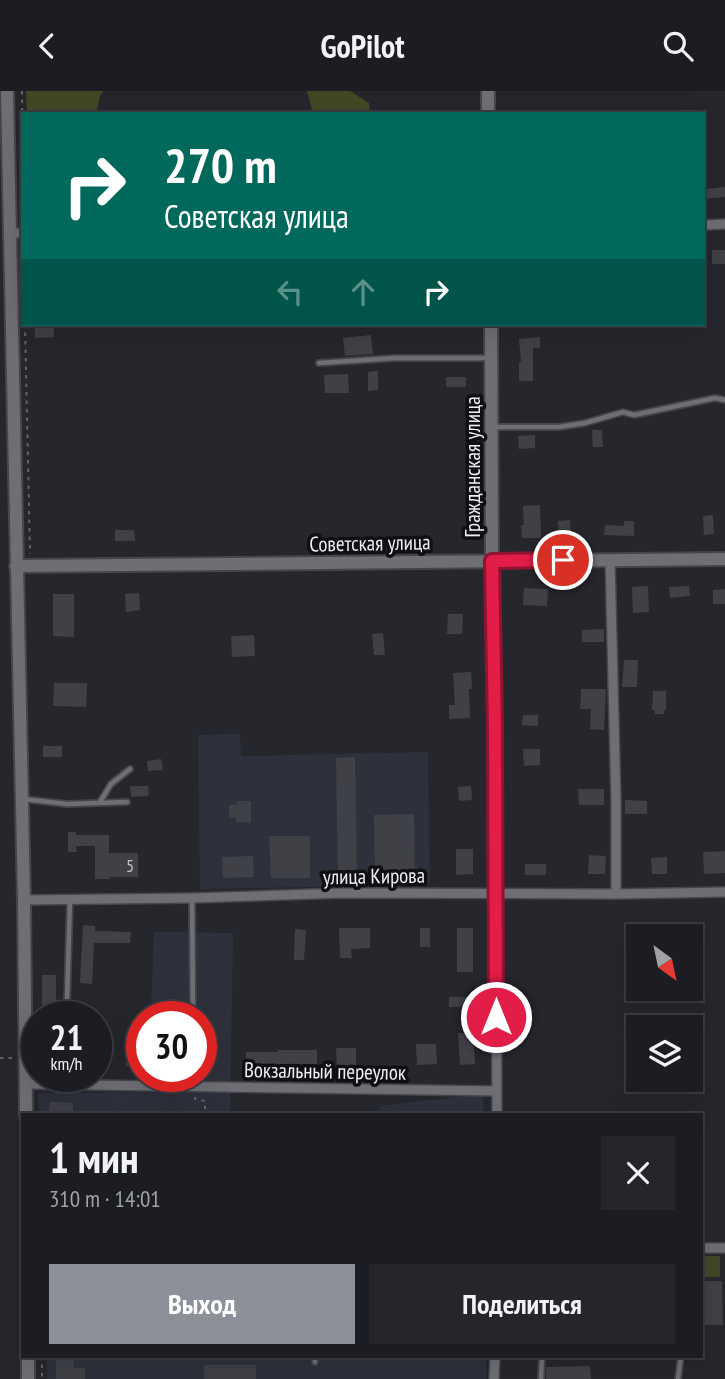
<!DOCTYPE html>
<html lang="ru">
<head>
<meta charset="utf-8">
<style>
  :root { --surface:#1c1d22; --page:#25262a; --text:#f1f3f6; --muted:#a0a2a5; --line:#3a3b40; --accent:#8c9099 }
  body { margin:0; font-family:"PT Sans Narrow",sans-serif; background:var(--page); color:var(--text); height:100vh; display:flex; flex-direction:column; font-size:26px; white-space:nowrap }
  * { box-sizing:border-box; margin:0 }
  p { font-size:23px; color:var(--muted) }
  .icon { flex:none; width:38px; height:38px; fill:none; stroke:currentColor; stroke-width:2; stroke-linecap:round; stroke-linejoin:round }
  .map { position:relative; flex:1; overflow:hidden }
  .details { position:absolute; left:21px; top:1022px; width:682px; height:245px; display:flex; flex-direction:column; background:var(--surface); border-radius:0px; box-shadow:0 7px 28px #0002,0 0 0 2px var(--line) }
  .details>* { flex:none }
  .banner { position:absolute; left:21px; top:21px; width:684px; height:214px; border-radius:0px; box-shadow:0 7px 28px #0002,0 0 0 2px var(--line); background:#00695c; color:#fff; overflow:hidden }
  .needle { width:46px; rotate:147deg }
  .controls { position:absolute; left:626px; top:833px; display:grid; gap:14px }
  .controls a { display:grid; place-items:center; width:77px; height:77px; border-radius:0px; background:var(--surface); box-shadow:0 7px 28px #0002,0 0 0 2px var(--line); font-size:35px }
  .speed { position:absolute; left:21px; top:910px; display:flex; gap:14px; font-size:35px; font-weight:700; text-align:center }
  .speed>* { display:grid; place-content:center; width:91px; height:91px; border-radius:50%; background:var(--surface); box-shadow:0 7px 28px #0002,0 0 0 2px var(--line); line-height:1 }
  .speed small { font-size:18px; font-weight:400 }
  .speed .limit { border:10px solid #d22; background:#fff; color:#111 }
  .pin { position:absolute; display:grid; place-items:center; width:60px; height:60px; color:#fff; margin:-30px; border:4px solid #fff; border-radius:50%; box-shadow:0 2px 7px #0007 }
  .me { position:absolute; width:77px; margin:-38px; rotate:0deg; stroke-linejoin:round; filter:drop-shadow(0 0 5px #0008) }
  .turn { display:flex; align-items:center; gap:24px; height:147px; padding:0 28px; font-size:32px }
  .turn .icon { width:91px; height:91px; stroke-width:2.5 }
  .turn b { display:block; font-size:49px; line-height:60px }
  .lanes { display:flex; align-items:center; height:66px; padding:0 28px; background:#0003; justify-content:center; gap:35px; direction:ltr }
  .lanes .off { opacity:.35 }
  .round { display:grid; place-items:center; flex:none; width:74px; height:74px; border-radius:0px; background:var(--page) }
  .summary { display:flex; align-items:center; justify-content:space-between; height:119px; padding:0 28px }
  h1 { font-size:42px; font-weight:800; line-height:52px }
  .primary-button { display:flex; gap:14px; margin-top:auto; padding:14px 28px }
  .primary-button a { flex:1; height:80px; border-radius:0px; background:var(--accent); color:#fff; font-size:28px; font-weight:800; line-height:80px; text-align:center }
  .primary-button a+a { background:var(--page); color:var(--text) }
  header { display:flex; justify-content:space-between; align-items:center; height:91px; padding:0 28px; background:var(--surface); font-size:32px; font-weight:800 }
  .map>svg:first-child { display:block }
  .built { fill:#2e303b }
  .green { fill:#444724 }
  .building { fill:#404147 }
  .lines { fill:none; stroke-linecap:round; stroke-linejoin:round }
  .lane-casing { stroke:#45454a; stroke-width:8 }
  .street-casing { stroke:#45454a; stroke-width:12 }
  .secondary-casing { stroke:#45454a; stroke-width:16 }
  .path { stroke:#636369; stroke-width:2; stroke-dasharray:3.5 5; stroke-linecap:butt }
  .lane { stroke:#6d6f75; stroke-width:4.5 }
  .street { stroke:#6d6f75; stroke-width:9 }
  .secondary { stroke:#6d6f75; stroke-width:12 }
  .route-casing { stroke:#92132f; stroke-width:18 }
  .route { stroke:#e11d48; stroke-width:12 }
  .labels { text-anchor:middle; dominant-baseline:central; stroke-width:7; stroke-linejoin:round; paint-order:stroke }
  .number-label { font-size:18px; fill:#c2c3c7 }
  .street-label { font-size:21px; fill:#eeeef2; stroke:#101013 }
</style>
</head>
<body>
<header><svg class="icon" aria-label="back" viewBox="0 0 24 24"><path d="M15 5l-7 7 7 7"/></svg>GoPilot<svg class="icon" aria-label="search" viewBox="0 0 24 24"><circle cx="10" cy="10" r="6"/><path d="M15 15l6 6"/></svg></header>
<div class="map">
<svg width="725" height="1288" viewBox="0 0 725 1288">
  <rect width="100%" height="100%" fill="#26272d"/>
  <path class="built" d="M240,643L241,665L428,661L430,794L200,798L198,644Z
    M154,841L233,842L230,1024H39L38,1002L171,1001L172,985H201V926H173L172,918L151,916Z
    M483,1003V1024H379L380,1015Z
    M46,1265H486V1288H47Z"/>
  <path class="green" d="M26,0H103L100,5L96,23H27Z
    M307,0H350L369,12L370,23H313Z
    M702,1165H720V1186H702Z"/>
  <path class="building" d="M725,96V106L705,108V98Z
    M712,159H725V173H712Z
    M35,233H54V246L35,247Z
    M371,244L373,263L345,265L343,247Z
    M540,246V257H533V290H519V271H521L519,248Z
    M378,280V299L368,300V281Z
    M348,283L349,302H325L324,284Z
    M446,286H466V296H446Z
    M592,339H602L603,356H593Z
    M535,344V357L519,358L518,345Z
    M540,414L541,447H522L521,434H524L523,415Z
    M713,424L714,443L704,444L703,425Z
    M570,429L571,448H559L558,430Z
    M624,430H634V445L604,444L605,434L624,435Z
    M115,439H134L135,450H115Z
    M648,495L649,521L633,522L632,496Z
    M689,495L690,505L670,507L669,496Z
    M524,497L548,498L547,515L523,514Z
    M725,498V513H713V499Z
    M139,502L140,519L126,521L125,503Z
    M53,503H74V546L53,545Z
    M448,523H463L462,543H447Z
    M604,538V551H582V539Z
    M383,542L385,564H374L372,543Z
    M254,544L255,565L232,566L231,545Z
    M624,569H638L637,596H622Z
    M471,581L472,598H469L470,627L449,628V614H455L453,582Z
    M54,592H87L86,616L53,615Z
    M581,598H606L604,639L590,638L591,618H580Z
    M653,600H666V619H664V623H655V619H652Z
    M523,624H538V635L522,634Z
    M43,655H62V666H43Z
    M523,658H540V674L524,675Z
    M355,666L357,784L338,785L336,667Z
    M161,668L163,679L148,680L147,670Z
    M130,695H148L149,705L131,706Z
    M471,695L472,709L459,710L458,696Z
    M578,698H604V714H579Z
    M625,709L647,710V723H625Z
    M237,710H251V731H236V727H229V714H237Z
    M414,723L415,784L375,785L374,724Z
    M68,741H76V744H109V762H138V786H110V788H95V755H76L77,761H68Z
    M269,745H310V787H271Z
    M456,758H473V783L456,784Z
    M725,760V782L704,783L703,761Z
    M589,764L606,765L605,783H588Z
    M253,765L254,786L223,787L222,766Z
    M667,766V783H652L651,767Z
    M525,773H546V784H525Z
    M83,834L95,835V840L131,841L130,852H94L92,893L80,892Z
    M339,837H370V857L351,858L352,867H340Z
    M420,837H430V856H420Z
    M457,837H473V881H457Z
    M295,838L306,839L304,869H294Z
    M42,884H56V920H42Z
    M449,906H473V916H449Z
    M458,942H473L475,973L460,974Z
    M127,949H136V975H126Z
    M416,953H436L437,973L417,974Z
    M336,957H356V976H337Z
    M278,959H317V973H268V976H246V961H278Z
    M50,1011L73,1012V1022L49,1021Z
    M702,1190H722L723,1234H702Z
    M56,1265H74V1277H85V1288H56Z
    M204,1274H256V1288H204Z
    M590,1275L591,1288H546V1276Z"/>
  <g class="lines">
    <g class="lane-casing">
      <path id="lane" d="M319,272L395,267H490
        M492,336H559L585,332L623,321L634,324L715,307L725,309
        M23,708L67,713L127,711
        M100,711L111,693L130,678
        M192,808L193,926
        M67,910L70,809
        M315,1265V1271
        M541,1288L542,1265
        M678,1288L681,1265"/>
    </g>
    <g class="street-casing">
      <path id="street" d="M704,134L725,133
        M10,142H23
        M610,469L616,710V803
        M492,470L495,637L497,1024
        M24,809L192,807L344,802L616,803L725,801
        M27,993L497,1000
        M702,1157H725
        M494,1288L495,1265"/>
    </g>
    <g class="secondary-casing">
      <path id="secondary" d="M7,0L24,809L26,1024
        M488,0V23
        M491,233L492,470
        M16,475L725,468
        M28,1265V1288"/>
    </g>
    <path class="path" d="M22,0L23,76
      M25,233L30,463
      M0,967H13
      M195,1006V1008L205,1010V1024
      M42,1265V1288"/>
    <use href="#lane" class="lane"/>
    <use href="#street" class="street"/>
    <use href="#secondary" class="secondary"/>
  </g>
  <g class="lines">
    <g class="route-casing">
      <path id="route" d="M496,926L495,637L492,470L563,469"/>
    </g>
    <use href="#route" class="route"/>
  </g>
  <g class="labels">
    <g class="number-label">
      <text x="130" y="774">5</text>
    </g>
    <g class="street-label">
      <text transform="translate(472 376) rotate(-90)">Гражданская улица</text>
      <text transform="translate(370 452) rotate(-1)">Советская улица</text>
      <text transform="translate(374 785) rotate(-1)">улица Кирова</text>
      <text transform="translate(325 980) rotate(1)">Вокзальный переулок</text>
    </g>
  </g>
</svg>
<div class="controls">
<a><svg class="needle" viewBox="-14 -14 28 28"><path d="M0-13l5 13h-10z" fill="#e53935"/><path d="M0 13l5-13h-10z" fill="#a0a2a5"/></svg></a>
<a><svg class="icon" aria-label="layers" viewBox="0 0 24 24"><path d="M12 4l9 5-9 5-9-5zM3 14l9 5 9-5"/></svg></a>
</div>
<div class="speed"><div>21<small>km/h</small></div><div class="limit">30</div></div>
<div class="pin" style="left:563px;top:469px;background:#d93025"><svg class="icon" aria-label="arrive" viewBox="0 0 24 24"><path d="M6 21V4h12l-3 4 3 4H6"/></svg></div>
<svg class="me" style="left:496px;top:926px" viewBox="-20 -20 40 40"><circle r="17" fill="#e11d48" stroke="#fff" stroke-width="3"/><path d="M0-11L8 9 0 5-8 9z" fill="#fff"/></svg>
<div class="banner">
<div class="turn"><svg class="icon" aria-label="right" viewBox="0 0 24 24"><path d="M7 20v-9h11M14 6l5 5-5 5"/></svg><div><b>270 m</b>Советская улица</div></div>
<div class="lanes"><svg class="icon off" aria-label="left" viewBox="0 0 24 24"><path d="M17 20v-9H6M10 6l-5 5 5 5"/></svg><svg class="icon off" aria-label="ahead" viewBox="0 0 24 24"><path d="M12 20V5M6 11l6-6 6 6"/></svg><svg class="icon" aria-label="right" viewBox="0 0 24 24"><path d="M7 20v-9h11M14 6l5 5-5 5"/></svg></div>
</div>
<section class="details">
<div class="summary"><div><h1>1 мин</h1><p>310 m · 14:01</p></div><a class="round"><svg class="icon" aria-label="close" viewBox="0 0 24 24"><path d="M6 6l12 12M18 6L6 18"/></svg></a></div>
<div class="primary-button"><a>Выход</a><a>Поделиться</a></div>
</section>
</div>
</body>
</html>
